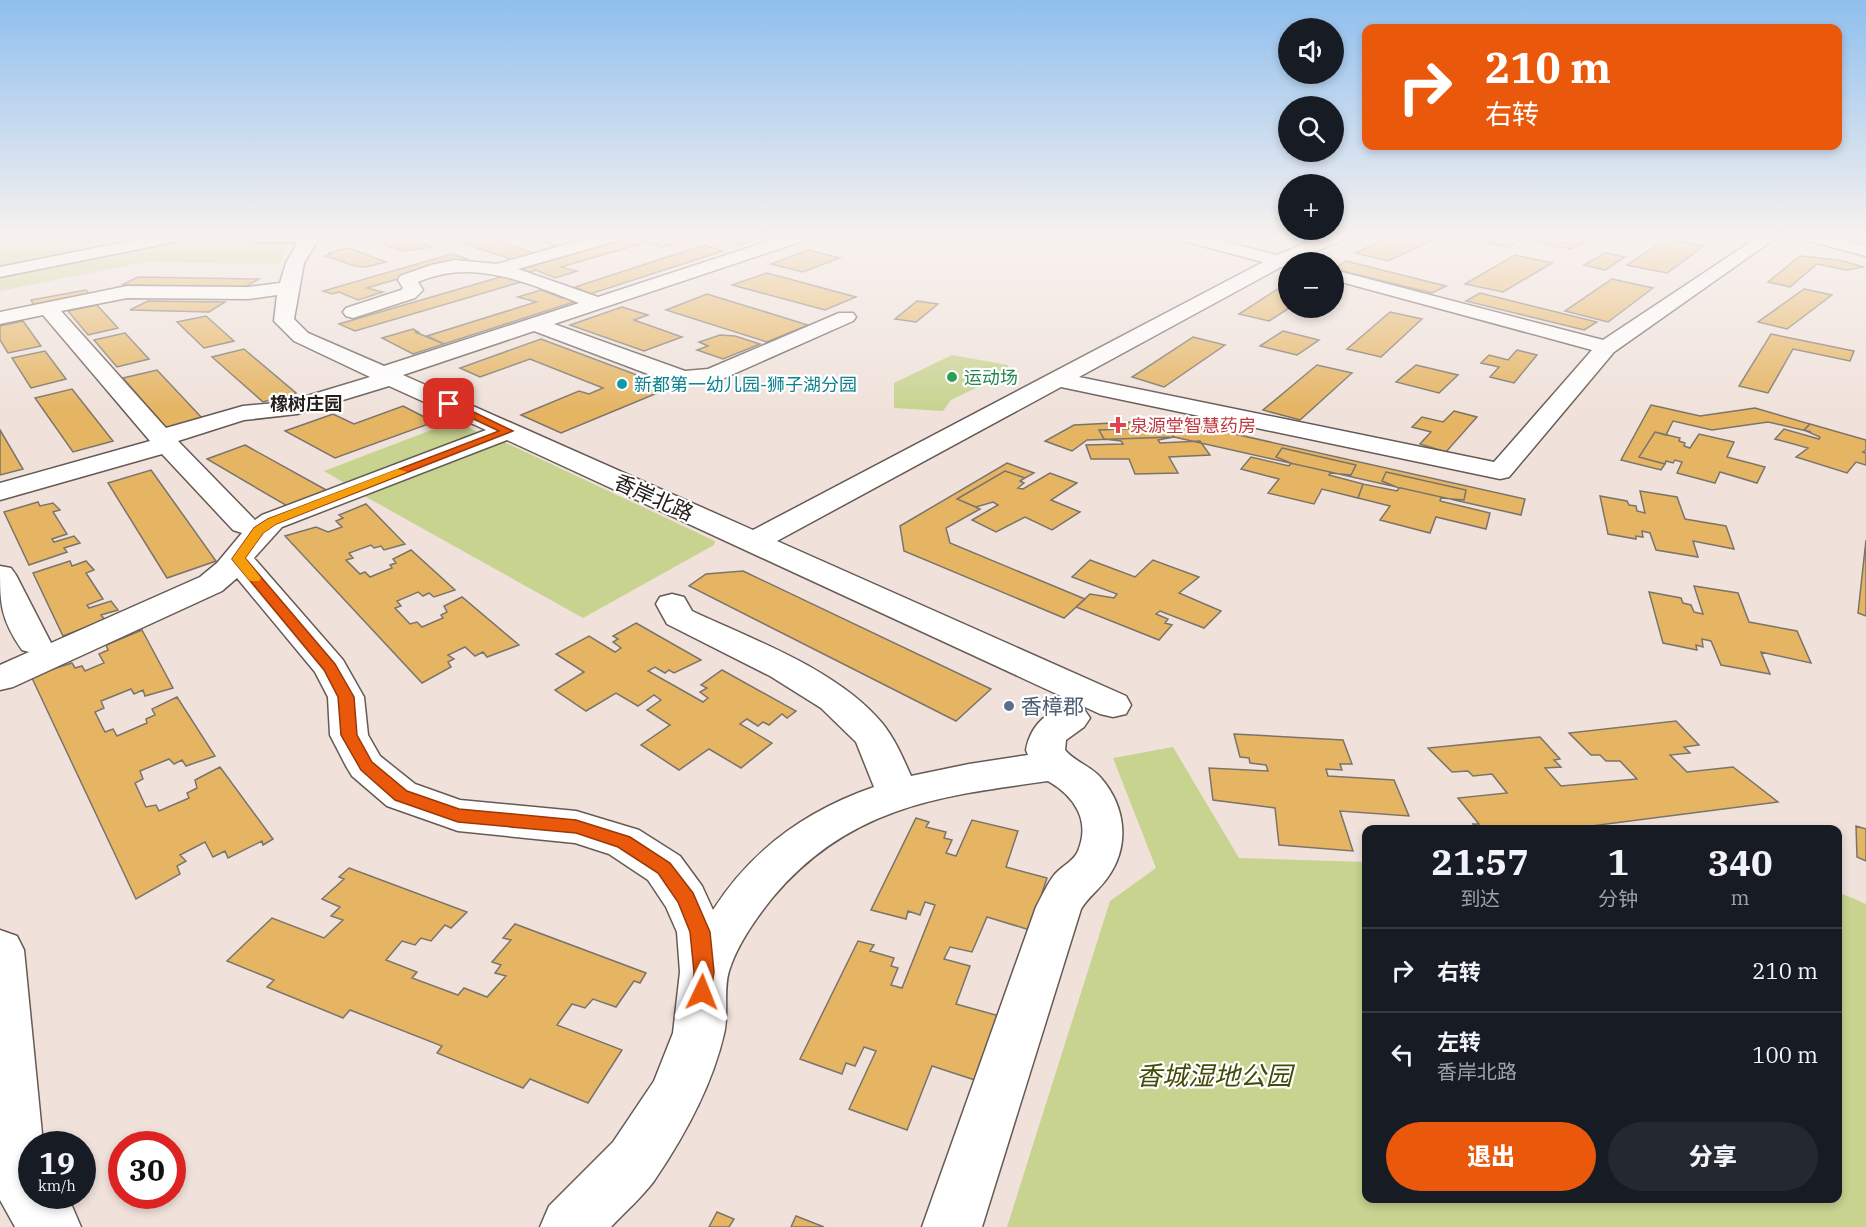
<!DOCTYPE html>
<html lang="zh">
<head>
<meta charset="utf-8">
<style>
  :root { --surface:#171b24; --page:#242831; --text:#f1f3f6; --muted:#9ea1a6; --line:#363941; --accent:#ea580c }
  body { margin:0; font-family:"IBM Plex Serif","Noto Sans SC",serif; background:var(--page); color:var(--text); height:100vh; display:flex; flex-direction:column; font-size:22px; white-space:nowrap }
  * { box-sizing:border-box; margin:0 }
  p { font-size:20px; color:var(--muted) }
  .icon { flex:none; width:33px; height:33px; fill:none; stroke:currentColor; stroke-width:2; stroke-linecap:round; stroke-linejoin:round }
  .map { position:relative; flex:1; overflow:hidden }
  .drawer { position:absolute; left:1362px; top:825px; width:480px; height:378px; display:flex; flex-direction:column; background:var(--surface); border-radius:12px; box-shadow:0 3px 9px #0003 }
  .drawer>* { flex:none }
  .top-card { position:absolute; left:1362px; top:24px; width:480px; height:126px; border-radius:12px; box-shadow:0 3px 9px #0003; background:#ea580c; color:#fff; overflow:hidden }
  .buttons { position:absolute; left:1278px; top:18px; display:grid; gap:12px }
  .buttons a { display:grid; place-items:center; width:66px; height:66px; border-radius:50%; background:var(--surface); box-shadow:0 3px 9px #0003; font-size:30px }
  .speed { position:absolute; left:18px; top:1131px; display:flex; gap:12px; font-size:30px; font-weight:700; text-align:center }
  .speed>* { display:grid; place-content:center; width:78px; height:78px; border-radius:50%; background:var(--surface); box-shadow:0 3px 9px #0003; line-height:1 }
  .speed small { font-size:15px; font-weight:400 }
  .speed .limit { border:9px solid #d22; background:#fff; color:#111 }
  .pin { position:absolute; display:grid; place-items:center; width:51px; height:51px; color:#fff; margin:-26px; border-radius:12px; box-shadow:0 3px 9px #0006 }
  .me { position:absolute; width:66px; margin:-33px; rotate:2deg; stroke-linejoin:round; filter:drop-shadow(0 0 4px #0008) }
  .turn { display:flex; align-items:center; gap:21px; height:126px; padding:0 24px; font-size:27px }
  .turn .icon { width:78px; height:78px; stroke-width:2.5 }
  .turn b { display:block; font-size:42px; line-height:51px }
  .eta { display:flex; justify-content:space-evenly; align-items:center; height:102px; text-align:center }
  .eta b { font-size:36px; font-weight:800; line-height:42px }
  .primary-button { display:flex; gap:12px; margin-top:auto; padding:12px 24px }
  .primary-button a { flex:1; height:69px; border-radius:36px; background:var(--accent); color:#fff; font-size:24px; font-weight:800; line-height:69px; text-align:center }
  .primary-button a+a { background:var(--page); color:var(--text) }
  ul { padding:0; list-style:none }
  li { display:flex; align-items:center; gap:18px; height:84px; padding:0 24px; border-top:2px solid var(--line) }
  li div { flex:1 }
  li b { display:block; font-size:22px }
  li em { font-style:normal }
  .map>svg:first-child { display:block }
  .green { fill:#c8d390 }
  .building { fill:#e5b564; stroke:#7b746a; stroke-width:1.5 }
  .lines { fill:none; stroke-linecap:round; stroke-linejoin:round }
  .minor-casing { stroke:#665a54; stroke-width:3 }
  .minor { fill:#fff; fill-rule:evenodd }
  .route { fill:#ea580c; stroke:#983908; stroke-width:1.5 }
  .slow { fill:#f59e0b }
  .leisure-dot { fill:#2e9e5b; stroke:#fff; stroke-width:2 }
  .culture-dot { fill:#0f9aa8; stroke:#fff; stroke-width:2 }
  .health-dot { fill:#e0444e; stroke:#fff; stroke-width:2 }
  .service-dot { fill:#5c6f8a; stroke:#fff; stroke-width:2 }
  .labels { text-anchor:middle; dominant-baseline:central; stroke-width:4.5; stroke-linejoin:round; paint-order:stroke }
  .far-leisure-label { font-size:18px; fill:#27864d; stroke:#fff; text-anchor:start }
  .far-culture-label { font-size:18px; fill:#0d838f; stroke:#fff; text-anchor:start }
  .far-neighbourhood-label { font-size:18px; font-weight:bold; fill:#25201d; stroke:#fff }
  .far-health-label { font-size:18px; fill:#be3a42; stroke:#fff; text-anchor:start }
  .street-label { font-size:21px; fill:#25201d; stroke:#fff }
  .service-label { font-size:21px; fill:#4e5e75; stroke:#fff; text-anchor:start }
  .near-park-label { font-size:26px; font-style:italic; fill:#444b06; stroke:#fff }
</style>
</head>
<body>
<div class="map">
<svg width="1866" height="1227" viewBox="0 0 1866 1227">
  <rect width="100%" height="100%" fill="#f0e2db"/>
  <path class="green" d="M0,237H294L287,245L280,264L146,262L0,291Z
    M952,355L1008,365L1009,372L951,400L943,411L894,408V383Z
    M455,421L486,436L351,487L324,471Z
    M502,441L715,541L714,545L583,618L359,493Z
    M1173,747L1239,858L1366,862V1198H1838V892L1866,904V1227H1007L1110,901L1156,868L1113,758Z"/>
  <path class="building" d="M363,237H404L433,247L403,251Z
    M485,237L543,256L514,260L465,244Z
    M529,237H570L588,242L560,247Z
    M631,237L647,242L561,267L577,271L555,278L536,270L529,272L520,269Z
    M632,237H671L683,241L662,247Z
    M711,237H750L758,239L739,245Z
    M1391,237H1439L1388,261L1355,253Z
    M1501,237H1528L1508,247L1489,243Z
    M1545,237H1592L1571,249L1536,242Z
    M1666,239L1704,246L1667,273L1627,265Z
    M704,245L723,251L590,294L575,287Z
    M348,248L386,262L365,267L355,266L326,256L332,254L328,253Z
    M808,250L840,258L803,272L771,264Z
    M1605,253L1625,257L1605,270L1584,265Z
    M452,254L467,259L367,288L383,292L358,300L339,292L332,294L323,291Z
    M1515,255L1552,263L1503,292L1465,284Z
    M1800,256L1839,260L1864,267L1846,270L1817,264L1790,287L1768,282Z
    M1346,261L1446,286L1432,293L1334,269Z
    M767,273L856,297L825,310L732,285Z
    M507,275L521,282L355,331L339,324Z
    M138,277L259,279L245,287L122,285Z
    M1612,279L1653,288L1608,322L1565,311Z
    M1287,283L1289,308L1269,321L1239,314Z
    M1804,289L1832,295L1787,329L1758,322Z
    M86,290L91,296L34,306L31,300Z
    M541,290L562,298L569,296L580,300L444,344L427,336L536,302L518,297Z
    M1480,293L1597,322L1584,330L1466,301Z
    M707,294L808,325L767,342L666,310Z
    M148,301L225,302L209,312L130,310Z
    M917,301L938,304L916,322L895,319Z
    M97,305L118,328L88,335L68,311Z
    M622,307L648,315L634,320L682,337L644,351L570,325Z
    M1390,312L1422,319L1381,357L1347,349Z
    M206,316L234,341L204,348L177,322Z
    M23,321L41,346L8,353L0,340V326Z
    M413,329L418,332H415L444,344L413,354L382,338Z
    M1283,331L1319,340L1297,355L1260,346Z
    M125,333L149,359L117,367L94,340Z
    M1771,334L1854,351L1850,361L1793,349L1768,393L1739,386Z
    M720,335L735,336L760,344L723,359L697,350L708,346L699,342Z
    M1193,337L1225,345L1164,387L1132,377Z
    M541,339L645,378L640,380L667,389L561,433L521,415L579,391L589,394L603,388L530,359L480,377L460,368Z
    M244,349L296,393L263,402L212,357Z
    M1517,350L1537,355L1514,383L1490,377L1499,367L1481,363L1489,355L1508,360Z
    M45,351L66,379L31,388L12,358Z
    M1317,365L1352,373L1300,420L1263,410Z
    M1416,365L1458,375L1439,393L1396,382Z
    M157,370L203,419L167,429L123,378Z
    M72,389L113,441L73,452L35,398Z
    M1651,405L1700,416L1755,408L1810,424L1804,430L1811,432L1768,422L1712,430L1673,421L1666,435L1655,432L1639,457L1665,464L1661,470L1621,460Z
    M403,406L434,422L335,458L285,431L333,414L354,424Z
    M1454,411L1477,417L1446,452L1420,444L1431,432L1412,427L1422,417L1443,422Z
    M1172,420L1525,499L1521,515L1174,437L1087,440L1072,451L1045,441L1074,425Z
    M1810,424L1866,440V450L1863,452L1866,453V465L1856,462L1847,473L1796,457L1808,448L1775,439L1784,429L1819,439L1820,437L1804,430Z
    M1167,427L1174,437L1158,440L1160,443L1200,441L1210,455L1169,457L1178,473L1135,474L1129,459H1091L1086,445L1123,444L1121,441L1104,439L1099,430Z
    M0,430L23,469L0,475Z
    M1655,432L1680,438L1679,441L1685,443L1684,446L1690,448L1699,434L1734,442L1727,457L1765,467L1757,483L1720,472L1715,483L1677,473L1682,462L1675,460L1673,463L1666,461L1665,464L1639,457Z
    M245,445L328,491L289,507L207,459Z
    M1282,448L1356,465L1351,475L1330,473L1329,475L1363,484L1358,498L1322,489L1314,504L1268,493L1279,479L1241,469L1251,457L1289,466L1291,463L1276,457Z
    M1007,463L1034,473L1025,478L1005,471L957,499L980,509L946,528L950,543L1085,599L1064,618L904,551L900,526Z
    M151,470L216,561L167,578L108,483Z
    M1005,471L1025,478L1020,481L1024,483L1018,488L1023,489L1050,473L1077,483L1051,500L1080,512L1052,530L1025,517L996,532L972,520L998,505L993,502L976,507L957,499Z
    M1386,472L1466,490L1464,500L1441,498L1440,501L1490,513L1486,529L1436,517L1430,533L1380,520L1390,506L1358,498L1363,484L1397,491L1399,488L1382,481Z
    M1640,491L1677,497L1685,519L1726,526L1734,549L1693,541L1698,557L1656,550L1650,533L1642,531L1643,537L1636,536V539L1608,534L1600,496L1627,501L1629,505L1636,506L1637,511L1645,513Z
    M38,502L40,506L53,503L60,510L53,512L67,534L52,539L54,542L74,536L80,543L64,548L67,552L29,565L4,512Z
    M366,504L405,544L384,550L381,546L374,548L371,545L349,553L353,558L346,560L360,574L365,572L370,577L392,568L390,565L396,563L393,559L411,550L455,590L434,597L429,593L423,596L418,592L397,601L401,606L395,608L410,624L417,622L422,627L443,618L441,615L447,612L444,606L462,597L519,645L487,657L483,652L475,656L465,647L448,655L454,659L448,662L451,667L422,683L285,536L316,527L328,532L342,527L336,521L343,518L339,515Z
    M1866,540V616L1858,613Z
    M1090,560L1135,577L1153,560L1199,577L1179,593L1221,611L1204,628L1160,611L1156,614L1168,619L1165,623L1172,625L1159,640L1076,607L1090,594L1114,598L1117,594L1072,577Z
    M70,561L72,566L86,561L94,570L86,573L103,599L87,605L89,608L111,601L118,610L101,615L105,620L63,636L33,573Z
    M743,571L991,689L956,721L689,586L706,574Z
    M1694,586L1738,593L1749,622L1797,631L1811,663L1761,652L1770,674L1721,665L1711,641L1702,639L1703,647L1696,645L1697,650L1663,643L1649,592L1681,598L1683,603L1691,605L1694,612L1703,614Z
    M636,623L701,660L674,673L669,670L665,673L655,667L648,671L703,702L708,698L700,692L707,688L701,685L722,670L796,711L787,718L782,714L769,725L763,722L758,726L747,719L740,724L772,743L741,768L709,749L679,770L641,745L670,725L647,710L661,700L654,695L638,706L616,693L586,711L555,690L584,672L556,654L589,636L615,652L621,648L613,642L618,639L613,636Z
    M142,630L173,688L145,696L143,690L134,694L131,689L101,701L104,708L95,712L105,732L113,729L117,736L147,723L146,719L155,715L152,709L177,697L215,756L186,766L182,760L174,764L169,759L140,771L143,779L135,783L146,807L156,805L159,811L189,798L187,793L197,788L195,780L220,767L273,839L263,845L262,841L228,858L225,851L213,857L205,842L180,855L186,861L177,866L180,874L136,899L31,676L72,663L75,668L82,666L85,671L104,663L99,654L108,650L106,645Z
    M1676,721L1699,745L1684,747L1690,753L1670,755L1687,772L1733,767L1778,802L1560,830H1476L1473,824H1479L1458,798L1507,793L1492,774L1473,776L1468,771L1452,772L1428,748L1540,737L1560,759L1554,760L1561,767L1545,768L1561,786L1637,779L1620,761H1606L1600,755H1591L1569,733Z
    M1234,734L1343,740L1352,764H1340L1342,770L1326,769L1328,776L1394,780L1409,816L1340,811L1353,851L1279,845L1275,808L1213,800L1209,768L1268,771L1266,765L1250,763L1249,758L1240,757Z
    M916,818L929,822L926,827L946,832L944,838L952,840L946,853L956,856L972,820L1018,831L1006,867L1047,878L1030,930L987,917L972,952L950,947L944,959L970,966L956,1004L1003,1017L981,1082L932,1066L907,1130L849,1109L876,1051L864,1047L855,1066L846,1063L842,1074L800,1059L858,941L874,945L870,951L894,958L891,966L898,968L891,985L902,988L935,905L925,902L920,915L908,911L906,919L871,910Z
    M1856,826L1866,829V861L1857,857Z
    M349,868L467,912L451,928L445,925L431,941L421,938L415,945L402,941L386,960L417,972L412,978L458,995L464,988L487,997L506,976L495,973L501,965L492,962L511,940L503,938L515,924L646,973L640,983L634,981L616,1007L593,999L585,1008L572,1004L557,1025L622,1050L588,1103L530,1079L523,1088L437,1053L442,1046L350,1010L343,1018L267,987L274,980L227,961L272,918L324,938L343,920L331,916L340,907L322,899L344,879L339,877Z
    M717,1212L734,1219L729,1227H709Z
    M796,1216L824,1227H791Z"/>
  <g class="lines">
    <g class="minor-casing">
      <path id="minor" d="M150,237H182L174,242L0,277V267Z
        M249,237H320L304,263L294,319L308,333L384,366L579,303C526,282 473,258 418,282L423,290L415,298L353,318L346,316L343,312L346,308L401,290L403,288L398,280L400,276L431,265L455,260L497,264L592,237H618L616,241L518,269L598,297L781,237H805L803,241L554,324L685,371L708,369L839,313H853L856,317L853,321L720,380L685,385L664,380L534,331L403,375L753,530L1263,262L1183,241L1181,237H1208L1277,255L1321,237H1343L1341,241L1295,260L1297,262H1288V268L1281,267L1079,377L1494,462L1592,350L1334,280V270L1603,340L1758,237H1777L1614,352L1509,477L1500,479L1061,387L777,541L1126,696L1131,705L1126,714L1113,717L1100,714L507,440L282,527L254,558L343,660L364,697L368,735L380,756L415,784L460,800L576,811L639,830L680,856L702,886L713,910C752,849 807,810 874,787L856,742L821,708L770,676L667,624L656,604L660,597L672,594L684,597L692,611C754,640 838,670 882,723C895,739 903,758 911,776L969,764L1028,755L1026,750C1031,722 1055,701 1084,709L1090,718L1084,727L1066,740L1065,750C1075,762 1091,766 1101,778C1126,807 1130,846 1108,877C1100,889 1088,897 1081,909L982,1227H922L1036,907C1042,896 1047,884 1055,874C1062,866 1074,861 1078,851C1091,820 1074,796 1048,781C938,796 849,807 773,897C756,918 737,945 729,971C723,990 729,1014 724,1034C712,1086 684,1137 654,1181C642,1197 625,1212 611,1227H540L549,1206L613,1142L654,1081L673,1033L680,972L677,932L666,907L648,880L609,854L575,843L458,831L387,806L352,776L346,766L330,735L328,697L315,672L237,578L222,591L13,687L0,690V665L29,652L22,650C0,618 0,603 0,566L11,568L16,575L51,643L200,577L217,563L242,533L233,530L162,454L0,500V483L150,441L43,315L0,324V312L127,286L248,287L280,283L286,263L298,242H257ZM277,295L274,321L294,341L370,377L287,402L243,406L166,428L61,311L127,298L248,299ZM389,386L486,430L262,515L255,520L178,441L244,420L297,414Z
        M1807,237H1833L1866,246V256L1809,241Z
        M0,930L17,936L24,950L43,1144H32V1196H64L72,1206L81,1227H15L0,1200Z"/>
    </g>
    <use href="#minor" class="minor"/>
  </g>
  <linearGradient id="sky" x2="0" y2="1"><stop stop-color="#8fbfee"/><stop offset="0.58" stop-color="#f8f2ef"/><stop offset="1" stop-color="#f8f2ef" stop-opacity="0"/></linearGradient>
  <rect width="1866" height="409" fill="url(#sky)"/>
  <path class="route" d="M446,402H453L513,431L276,524L263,533L245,558L335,664L354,697L357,735L372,762L407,791L459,809L576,820L630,837L670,863L693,893L710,932L714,972L710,999L702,1001L695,999L692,992L694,972L690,932L678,902L658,873L618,847L576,833L458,822L395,800L361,770L341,735L338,697L324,670L232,559L254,528L268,519L499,431L446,406Z"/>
  <path class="slow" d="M398,469L407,472L276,524L263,533L245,558L261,578L259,581H250L232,559L254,528L268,519Z"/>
  <circle class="leisure-dot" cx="952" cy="377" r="6"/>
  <circle class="culture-dot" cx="622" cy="384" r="6"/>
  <path class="health-dot" d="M1115 416h6v6h6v6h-6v6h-6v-6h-6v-6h6z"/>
  <circle class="service-dot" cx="1009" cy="706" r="6"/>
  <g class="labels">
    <g class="far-leisure-label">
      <text x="964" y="377">运动场</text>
    </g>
    <g class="far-culture-label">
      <text x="634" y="384">新都第一幼儿园-狮子湖分园</text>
    </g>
    <g class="far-neighbourhood-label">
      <text x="306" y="403">橡树庄园</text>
    </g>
    <g class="far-health-label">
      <text x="1130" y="425">泉源堂智慧药房</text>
    </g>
    <g class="street-label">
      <text transform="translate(654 497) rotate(24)">香岸北路</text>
    </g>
    <g class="service-label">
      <text x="1021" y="706">香樟郡</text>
    </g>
    <g class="near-park-label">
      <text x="1214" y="1075">香城湿地公园</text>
    </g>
  </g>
</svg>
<div class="buttons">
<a><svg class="icon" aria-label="sound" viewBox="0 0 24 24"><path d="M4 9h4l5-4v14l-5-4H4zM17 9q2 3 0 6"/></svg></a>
<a><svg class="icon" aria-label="search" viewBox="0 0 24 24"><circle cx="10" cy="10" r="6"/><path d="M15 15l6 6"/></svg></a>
<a>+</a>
<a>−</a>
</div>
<div class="speed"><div>19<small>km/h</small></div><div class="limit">30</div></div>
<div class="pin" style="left:449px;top:404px;background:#d93025"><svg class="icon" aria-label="arrive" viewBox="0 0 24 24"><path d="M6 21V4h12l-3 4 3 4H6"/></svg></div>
<svg class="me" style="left:702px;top:992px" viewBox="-20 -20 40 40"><path d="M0-17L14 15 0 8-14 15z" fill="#ea580c" stroke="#fff" stroke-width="4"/></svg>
<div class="top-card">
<div class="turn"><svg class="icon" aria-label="right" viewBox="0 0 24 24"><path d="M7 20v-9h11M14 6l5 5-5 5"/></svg><div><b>210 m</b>右转</div></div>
</div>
<section class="drawer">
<div class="eta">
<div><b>21:57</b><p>到达</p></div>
<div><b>1</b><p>分钟</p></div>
<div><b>340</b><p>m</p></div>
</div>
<ul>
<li><svg class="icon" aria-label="right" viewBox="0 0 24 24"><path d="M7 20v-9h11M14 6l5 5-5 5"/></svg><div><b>右转</b></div><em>210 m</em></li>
<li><svg class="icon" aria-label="left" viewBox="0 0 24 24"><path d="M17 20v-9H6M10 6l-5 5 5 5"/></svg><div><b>左转</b><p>香岸北路</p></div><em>100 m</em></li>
</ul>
<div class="primary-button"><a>退出</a><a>分享</a></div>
</section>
</div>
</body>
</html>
